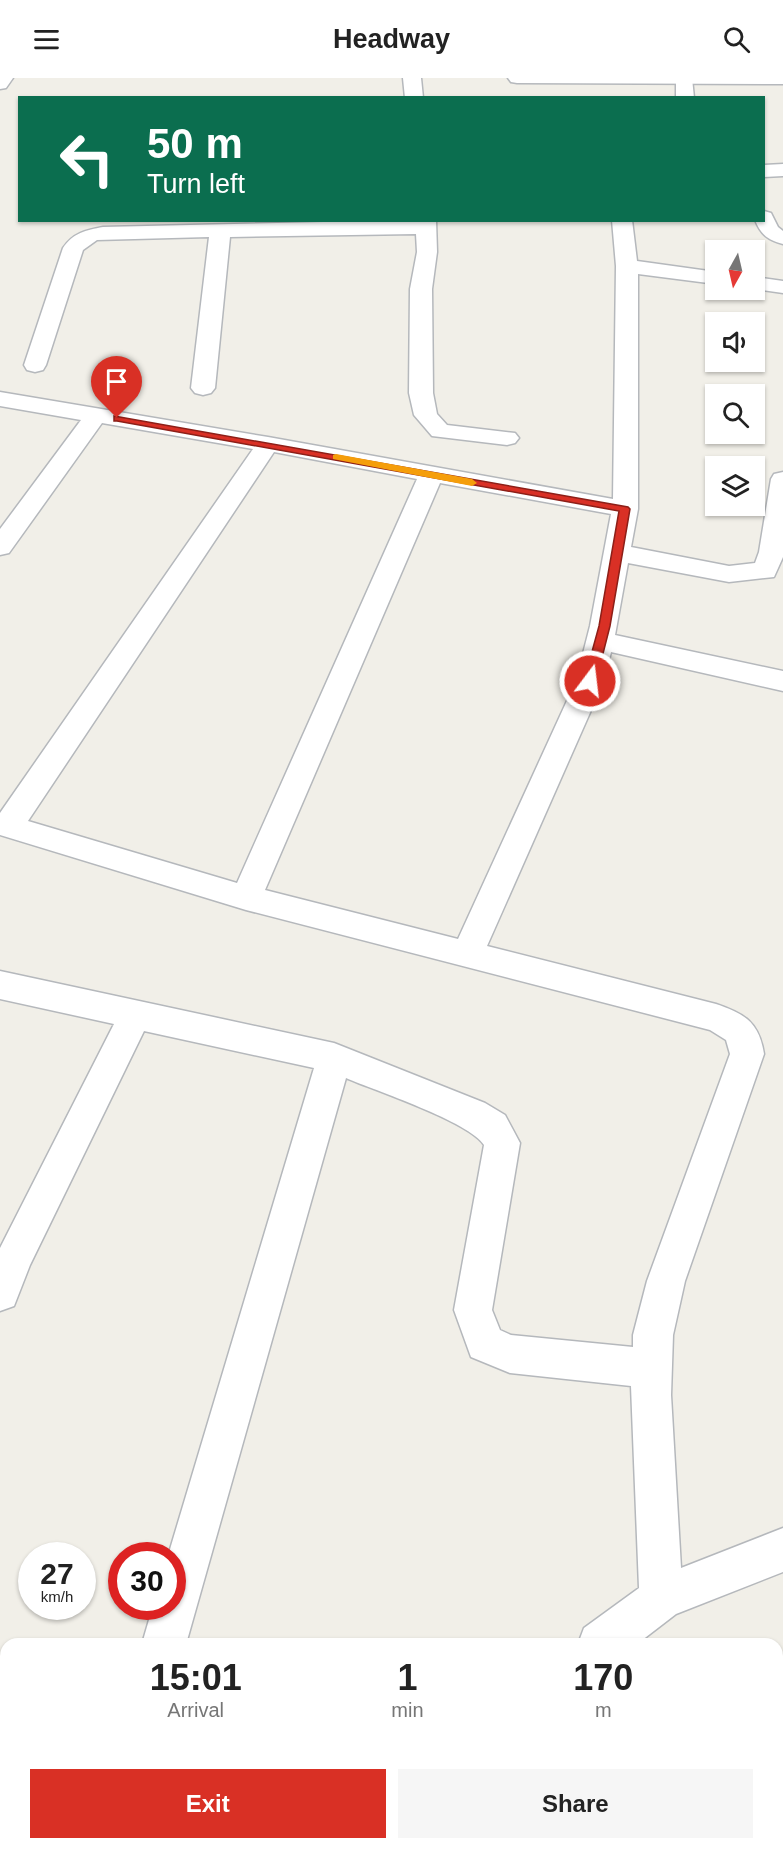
<!DOCTYPE html>
<html lang="en">
<head>
<meta charset="utf-8">
<style>
  :root { --surface:#fff; --page:#f6f6f6; --text:#222; --muted:#767676; --accent:#d93025 }
  body { margin:0; font-family:Arial,sans-serif; background:var(--page); color:var(--text); height:100vh; display:flex; flex-direction:column; font-size:22px; white-space:nowrap }
  * { box-sizing:border-box; margin:0 }
  p { font-size:20px; color:var(--muted) }
  .icon { flex:none; width:33px; height:33px; fill:none; stroke:currentColor; stroke-width:2; stroke-linecap:round; stroke-linejoin:round }
  .map { position:relative; flex:1; overflow:hidden }
  .drawer { position:absolute; left:0px; top:1560px; width:783px; height:212px; display:flex; flex-direction:column; background:var(--surface); border-radius:18px 18px 0 0; box-shadow:0 2px 4px #0004 }
  .drawer>* { flex:none }
  .guide { position:absolute; left:18px; top:18px; width:747px; height:126px; border-radius:0px; box-shadow:0 2px 4px #0004; background:#0b6e4f; color:#fff; overflow:hidden }
  .needle { width:39px; rotate:188deg }
  .tools { position:absolute; left:705px; top:162px; display:grid; gap:12px }
  .tools a { display:grid; place-items:center; width:60px; height:60px; border-radius:0px; background:var(--surface); box-shadow:0 2px 4px #0004; font-size:30px }
  .speed { position:absolute; left:18px; top:1464px; display:flex; gap:12px; font-size:30px; font-weight:700; text-align:center }
  .speed>* { display:grid; place-content:center; width:78px; height:78px; border-radius:50%; background:var(--surface); box-shadow:0 2px 4px #0004; line-height:1 }
  .speed small { font-size:15px; font-weight:400 }
  .speed .limit { border:9px solid #d22; background:#fff; color:#111 }
  .pin { position:absolute; display:grid; place-items:center; width:51px; height:51px; color:#fff; margin:-62px -26px; border-radius:50% 50% 50% 0; rotate:-45deg; box-shadow:0 0 6px #0007 }
  .pin .icon { rotate:45deg }
  .me { position:absolute; width:66px; margin:-33px; rotate:15deg; stroke-linejoin:round; filter:drop-shadow(0 0 4px #0008) }
  .turn { display:flex; align-items:center; gap:21px; height:126px; padding:0 30px; font-size:27px }
  .turn .icon { width:78px; height:78px; stroke-width:2.5 }
  .turn b { display:block; font-size:42px; line-height:51px }
  .eta { display:flex; justify-content:space-evenly; align-items:center; height:102px; text-align:center }
  .eta b { font-size:36px; font-weight:600; line-height:42px }
  .cta { display:flex; gap:12px; margin-top:auto; padding:12px 30px }
  .cta a { flex:1; height:69px; border-radius:0px; background:var(--accent); color:#fff; font-size:24px; font-weight:600; line-height:69px; text-align:center }
  .cta a+a { background:var(--page); color:var(--text) }
  header { display:flex; justify-content:space-between; align-items:center; height:78px; padding:0 30px; background:var(--surface); font-size:27px; font-weight:600 }
  .map>svg:first-child { display:block }
  .lines { fill:none; stroke-linecap:round; stroke-linejoin:round }
  .minor-casing { stroke:#b5b8bc; stroke-width:3 }
  .tertiary-casing { stroke:#b5b8bc; stroke-width:3 }
  .minor { fill:#fff; fill-rule:evenodd }
  .tertiary { fill:#fff; fill-rule:evenodd }
  .route { fill:#d93025; stroke:#8d1f18; stroke-width:1.5 }
  .slow { fill:#f59e0b }
</style>
</head>
<body>
<header><svg class="icon" aria-label="menu" viewBox="0 0 24 24"><path d="M4 6h16M4 12h16M4 18h16"/></svg>Headway<svg class="icon" aria-label="search" viewBox="0 0 24 24"><circle cx="10" cy="10" r="6"/><path d="M15 15l6 6"/></svg></header>
<div class="map">
<svg width="783" height="1771" viewBox="0 0 783 1771">
  <rect width="100%" height="100%" fill="#f1efe8"/>
  <g class="lines">
    <g class="minor-casing">
      <path id="minor" d="M0,0H13L6,10L0,11Z
        M403,0H421L423,20H405Z
        M676,0H692L694,20H676Z
        M783,86V98L764,99V87Z
        M764,133L771,135L778,149L783,153V166C768,162 761,157 755,142H764Z
        M416,142H436L437,174L432,211L433,315L437,336L447,347L515,355L519,360L515,365L507,367L432,358L414,337L409,315L410,211L417,174L416,156L230,159L215,310L211,315L203,317L195,315L191,310L209,159L97,162L83,172L46,287L43,292L35,294L27,292L24,287L63,170C73,155 86,152 103,149Z
        M612,142H632L637,183L716,194V206L638,196V431L631,469L729,488L755,485L759,474L771,401L774,396L783,394V479L774,499L729,504L628,485L615,557L783,593V613L611,574L604,603L487,868L716,926C745,936 759,944 764,976L685,1203L673,1257L671,1317L681,1490L783,1450V1494L676,1536L637,1566H578L584,1550L639,1510L631,1308L510,1295L471,1279L454,1232L484,1067C470,1044 374,1012 346,1000L186,1566H142L153,1528H172V1478H168L314,990L144,953L30,1187L14,1228L0,1233V1170L114,946L0,921V893L334,965L485,1025L505,1037L520,1065L492,1232L500,1252L511,1257L633,1269V1257L647,1203L730,976L726,962L710,952L246,832L0,757V735L253,371L102,345L9,475L0,477V451L81,342L0,328V314L268,359L613,421L616,188ZM274,374L417,401L237,805L28,743ZM440,405L611,436L590,548L576,603L458,861L265,812Z
        M754,199L783,203V215L754,211Z
        M6,1671V1717L0,1718V1672Z
        M783,1695V1765L777,1768L771,1766H777V1698Z
        M347,1766H395V1771H347Z"/>
    </g>
    <g class="tertiary-casing">
      <path id="tertiary" d="M508,0H783V6L517,5L511,4Z"/>
    </g>
    <use href="#minor" class="minor"/>
    <use href="#tertiary" class="tertiary"/>
  </g>
  <path class="route" d="M114,338L628,429L630,431L610,548L596,603L590,607L584,603L599,548L619,433L117,343H114Z"/>
  <path class="slow" d="M336,376L472,401L477,405L472,408L333,381V377Z"/>
</svg>
<div class="tools">
<a><svg class="needle" viewBox="-14 -14 28 28"><path d="M0-13l5 13h-10z" fill="#e53935"/><path d="M0 13l5-13h-10z" fill="#767676"/></svg></a>
<a><svg class="icon" aria-label="sound" viewBox="0 0 24 24"><path d="M4 9h4l5-4v14l-5-4H4zM17 9q2 3 0 6"/></svg></a>
<a><svg class="icon" aria-label="search" viewBox="0 0 24 24"><circle cx="10" cy="10" r="6"/><path d="M15 15l6 6"/></svg></a>
<a><svg class="icon" aria-label="layers" viewBox="0 0 24 24"><path d="M12 4l9 5-9 5-9-5zM3 14l9 5 9-5"/></svg></a>
</div>
<div class="speed"><div>27<small>km/h</small></div><div class="limit">30</div></div>
<div class="pin" style="left:117px;top:340px;background:#d93025"><svg class="icon" aria-label="arrive" viewBox="0 0 24 24"><path d="M6 21V4h12l-3 4 3 4H6"/></svg></div>
<svg class="me" style="left:590px;top:603px" viewBox="-20 -20 40 40"><circle r="17" fill="#d93025" stroke="#fff" stroke-width="3"/><path d="M0-11L8 9 0 5-8 9z" fill="#fff"/></svg>
<div class="guide">
<div class="turn"><svg class="icon" aria-label="left" viewBox="0 0 24 24"><path d="M17 20v-9H6M10 6l-5 5 5 5"/></svg><div><b>50 m</b>Turn left</div></div>
</div>
<section class="drawer">
<div class="eta">
<div><b>15:01</b><p>Arrival</p></div>
<div><b>1</b><p>min</p></div>
<div><b>170</b><p>m</p></div>
</div>
<div class="cta"><a>Exit</a><a>Share</a></div>
</section>
</div>
</body>
</html>
